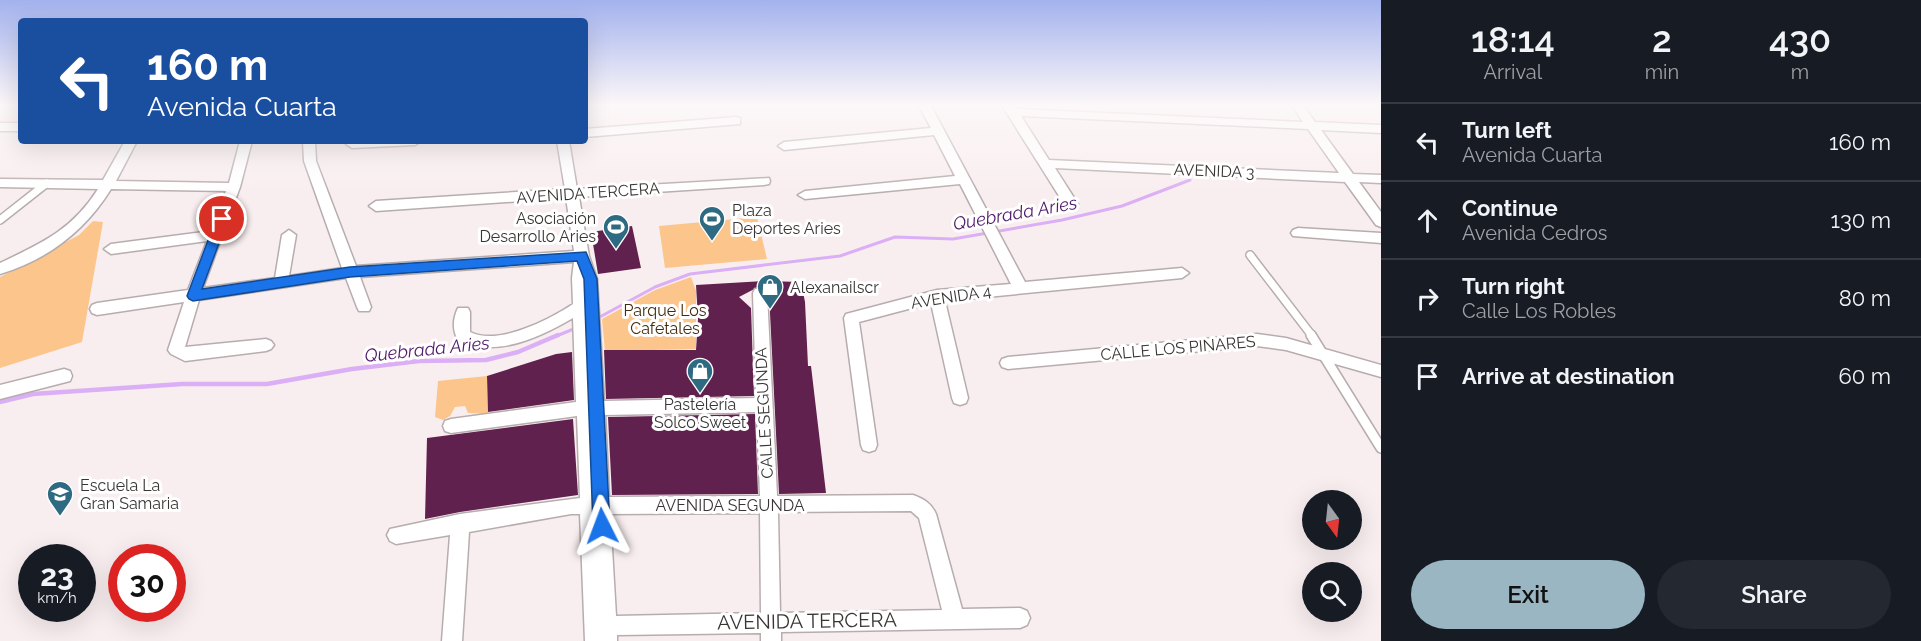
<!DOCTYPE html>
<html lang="en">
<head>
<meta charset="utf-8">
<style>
  :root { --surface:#171b24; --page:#242831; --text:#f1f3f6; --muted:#9ea1a6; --line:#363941; --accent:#99b6c2 }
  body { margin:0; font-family:Raleway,sans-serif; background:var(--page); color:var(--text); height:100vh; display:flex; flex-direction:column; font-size:22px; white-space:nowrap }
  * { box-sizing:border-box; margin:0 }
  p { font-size:20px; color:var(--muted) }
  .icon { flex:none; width:33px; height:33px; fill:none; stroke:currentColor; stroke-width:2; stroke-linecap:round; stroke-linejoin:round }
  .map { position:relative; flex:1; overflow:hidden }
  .drawer { display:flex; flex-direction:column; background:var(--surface); width:540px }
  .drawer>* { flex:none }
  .guide { position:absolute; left:18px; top:18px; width:570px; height:126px; border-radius:6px; box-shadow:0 6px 24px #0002; background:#1a4fa0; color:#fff; overflow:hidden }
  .needle { width:39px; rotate:165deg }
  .fabs { position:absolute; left:1302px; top:490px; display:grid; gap:12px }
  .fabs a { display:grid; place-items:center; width:60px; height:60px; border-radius:50%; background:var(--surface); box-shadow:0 6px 24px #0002; font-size:30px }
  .speed { position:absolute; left:18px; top:544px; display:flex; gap:12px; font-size:30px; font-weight:700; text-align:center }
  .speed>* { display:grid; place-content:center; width:78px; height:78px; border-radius:50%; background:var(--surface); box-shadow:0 6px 24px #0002; line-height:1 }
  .speed small { font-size:15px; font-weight:400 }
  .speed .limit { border:9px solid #d22; background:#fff; color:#111 }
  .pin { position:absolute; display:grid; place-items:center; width:51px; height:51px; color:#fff; margin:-26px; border:3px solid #fff; border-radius:50%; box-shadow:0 2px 6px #0007 }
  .me { position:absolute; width:66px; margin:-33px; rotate:357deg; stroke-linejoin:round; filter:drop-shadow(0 0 4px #0008) }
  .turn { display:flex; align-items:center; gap:21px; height:126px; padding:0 30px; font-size:27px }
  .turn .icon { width:78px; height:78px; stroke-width:2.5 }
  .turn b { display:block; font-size:42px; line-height:51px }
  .eta { display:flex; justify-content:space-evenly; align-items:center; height:102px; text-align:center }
  .eta b { font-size:36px; font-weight:600; line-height:42px }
  .cta { display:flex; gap:12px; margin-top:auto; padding:12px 30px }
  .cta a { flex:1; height:69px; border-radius:36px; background:var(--accent); color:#111; font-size:24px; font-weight:600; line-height:69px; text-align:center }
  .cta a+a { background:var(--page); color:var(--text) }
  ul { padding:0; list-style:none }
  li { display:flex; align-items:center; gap:18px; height:78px; padding:0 30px; border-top:2px solid var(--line) }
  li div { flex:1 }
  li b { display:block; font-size:22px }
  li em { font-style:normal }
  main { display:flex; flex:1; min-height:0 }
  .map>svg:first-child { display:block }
  .green { fill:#fcc58b }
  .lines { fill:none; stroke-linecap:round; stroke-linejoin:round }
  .stream-far1 { stroke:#dbaff6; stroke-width:3 }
  .stream { stroke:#dbaff6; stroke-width:4.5 }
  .building { fill:#61214e }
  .service-far1-casing { stroke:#b7adae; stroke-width:10 }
  .service-casing { stroke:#b7adae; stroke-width:12 }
  .minor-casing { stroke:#b7adae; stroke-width:3 }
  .service-far1 { stroke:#fff; stroke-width:7 }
  .service { stroke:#fff; stroke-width:9 }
  .minor { fill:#fff; fill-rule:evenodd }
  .route { fill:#1a73e8; stroke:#114b97; stroke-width:1.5 }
  .labels { text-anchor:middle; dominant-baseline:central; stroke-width:6; stroke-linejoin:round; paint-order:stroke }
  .street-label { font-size:16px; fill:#393535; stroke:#fff }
  .poi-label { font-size:16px; fill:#393535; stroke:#fff; text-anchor:start }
  .park-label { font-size:16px; fill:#432b0e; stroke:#fff }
  .water-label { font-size:18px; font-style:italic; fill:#50186a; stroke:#fff }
  .near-street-label { font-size:20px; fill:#393535; stroke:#fff }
</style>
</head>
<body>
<main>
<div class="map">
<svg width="1381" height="641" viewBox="0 0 1381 641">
  <rect width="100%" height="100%" fill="#f9eeef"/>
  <path class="green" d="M757,217L767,259L665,268L659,226Z
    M93,221L103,222L82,342L0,368V277L79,235Z
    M691,277L696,291V349L605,351L602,319L655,290Z
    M487,376L488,414L468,413L465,406L455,407L450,416L443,420L435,417L438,381Z"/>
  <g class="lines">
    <path class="stream-far1" d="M596,319L655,287L690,274L840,256L895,237L953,239L1062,220L1122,206L1190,180
      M554,337L576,328"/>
    <path class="stream" d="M0,402L33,394L182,384H267L352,369L419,361L486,360L518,352L558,335"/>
  </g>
  <path class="building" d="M632,226L641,268L598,274L591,232Z
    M764,281L801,282L805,302L808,366H811L826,493L779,494L769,293L764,284L739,297L751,308L754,396L606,399L604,350H696L698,319L696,285Z
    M572,352L574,400L488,412L487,376L556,354Z
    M755,414L758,494L612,495L608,417Z
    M573,419L578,495L460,512L425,519L427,438Z"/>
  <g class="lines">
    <g class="service-far1-casing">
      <path id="service-far1" d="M0,220L47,183
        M1250,255L1313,337"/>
    </g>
    <g class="service-casing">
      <path id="service" d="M1311,335L1381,448"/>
    </g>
    <g class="minor-casing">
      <path id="minor" d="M918,104H930L1025,282L1182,268L1189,273L1182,278L945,301L968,398L966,403L960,405L954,403L952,398L931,303L859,322L877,445L875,450L869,452L863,450L861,445L844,318L846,314L937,290L1011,284L960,184L805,199L798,195L805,191L955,176L934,135L784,150L778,146L784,142L931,128Z
        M1013,104L1016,109L1303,122L1291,104H1302L1315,122L1381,125V133L1321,130L1353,174L1381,175V183L1359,182L1381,212V227L1376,225L1345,182L1055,168L1078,204L1071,208L1066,207L1003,107L1005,105ZM1021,116L1308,129L1339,173L1049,160Z
        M736,117L740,118V124L585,137V129Z
        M0,123H21V131H0Z
        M125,141H137L116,181L229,183L240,141H252L240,187L203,288L275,278L282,235L289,230L296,235L289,276L342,268L304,161L303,141H315L316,161L356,266L574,251L566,198L376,211L369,206L376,201L565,189L557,141H569L577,189L769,178L770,181L769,184L764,185L579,197L589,256L597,279L604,401L756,398L753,293L755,289H765L767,293L777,496L913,495C924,499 931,503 936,514L962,609L1020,608L1027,611L1030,618L1027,625L1020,628L781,632V641H761V633L617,635V641H585L580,514H571L469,532L462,641H442L450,535L396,544L390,541L387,535L390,529L460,514L580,498L577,416L451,433L445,431L443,426L445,421L451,419L576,402L573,318C539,338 496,358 458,340C452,330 453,318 458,308H468L470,312V332C498,346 549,320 573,304L572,278L574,262L360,277L371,307L369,311H359L357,307L346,278L199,300L185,347L266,339L271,341L274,345L271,349L266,351L185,361L171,354L168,350L184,302L97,315L92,313L90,309L92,305L97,303L188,290L207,241L111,254L104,249L111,244L211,231L226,191L111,189C85,231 47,260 0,274V263C42,243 72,230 98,189L0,187V179L103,180ZM757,412L760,496L609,497L605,415ZM911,511L919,518L942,610L780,613L778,512ZM760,513L761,613L616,616L610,514Z
        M349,141H421L415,145L352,148L346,144Z
        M1298,228L1381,233V243L1293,236L1291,233L1293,230Z
        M1257,334L1286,338L1381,365V377L1286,350L1257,346L1008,369L1002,367L1000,363L1002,359L1008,357Z
        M64,369L70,371L72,376L70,381L0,399V385Z"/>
    </g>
    <use href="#service-far1" class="service-far1"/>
    <use href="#service" class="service"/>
    <use href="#minor" class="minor"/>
  </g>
  <linearGradient id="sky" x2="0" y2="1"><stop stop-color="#a3b2ee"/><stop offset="0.54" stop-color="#fcf7f8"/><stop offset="1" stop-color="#fcf7f8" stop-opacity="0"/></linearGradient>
  <rect width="1381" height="194" fill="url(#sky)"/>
  <path class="route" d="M222,215L228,219L202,289L350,267L586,252L597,279L610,526L608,531L602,533L596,531L593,526L584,279L577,261L350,277L193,301L189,299L187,296L216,219Z"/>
  <defs>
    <g id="stadium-pin" transform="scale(1.35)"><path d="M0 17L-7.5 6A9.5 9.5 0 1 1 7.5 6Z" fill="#2e6b82" stroke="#fff"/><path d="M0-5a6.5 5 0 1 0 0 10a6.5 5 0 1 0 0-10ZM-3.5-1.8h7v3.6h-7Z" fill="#fff"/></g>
    <g id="shop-pin" transform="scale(1.35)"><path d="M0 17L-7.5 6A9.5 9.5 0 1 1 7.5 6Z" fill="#2e6b82" stroke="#fff"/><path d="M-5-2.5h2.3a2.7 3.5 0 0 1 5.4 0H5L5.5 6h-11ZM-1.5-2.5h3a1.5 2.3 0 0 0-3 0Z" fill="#fff"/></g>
    <g id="school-pin" transform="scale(1.35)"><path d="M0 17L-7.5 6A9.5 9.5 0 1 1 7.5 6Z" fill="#2e6b82" stroke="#fff"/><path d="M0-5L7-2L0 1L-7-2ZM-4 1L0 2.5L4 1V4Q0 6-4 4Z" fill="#fff"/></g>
  </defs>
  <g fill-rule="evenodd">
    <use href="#stadium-pin" x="712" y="219"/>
    <use href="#stadium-pin" x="616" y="227"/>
    <use href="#shop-pin" x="770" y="287"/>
    <use href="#shop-pin" x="700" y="371"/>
    <use href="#school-pin" x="60" y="494"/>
  </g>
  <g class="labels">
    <g class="street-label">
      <text transform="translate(1214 171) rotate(2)">AVENIDA 3</text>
      <text transform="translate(588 193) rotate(-4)">AVENIDA TERCERA</text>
      <text transform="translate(951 297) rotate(-9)">AVENIDA 4</text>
      <text transform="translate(1178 348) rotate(-5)">CALLE LOS PINARES</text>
      <text transform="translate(764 413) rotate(-93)">CALLE SEGUNDA</text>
      <text x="730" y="505">AVENIDA SEGUNDA</text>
    </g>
    <g class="poi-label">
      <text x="732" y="210">Plaza<tspan x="732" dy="18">Deportes Aries</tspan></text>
      <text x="596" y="218" text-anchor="end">Asociación<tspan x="596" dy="18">Desarrollo Aries</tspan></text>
      <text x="790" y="287">Alexanailscr</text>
      <text x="700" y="404" text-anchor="middle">Pastelería<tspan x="700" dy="18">Solco Sweet</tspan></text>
      <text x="80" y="485">Escuela La<tspan x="80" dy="18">Gran Samaria</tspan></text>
    </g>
    <g class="park-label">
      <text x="665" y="310">Parque Los<tspan x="665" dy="18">Cafetales</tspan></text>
    </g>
    <g class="water-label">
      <text transform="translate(1015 213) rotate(-10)">Quebrada Aries</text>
      <text transform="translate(427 349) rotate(-6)">Quebrada Aries</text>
    </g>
    <g class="near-street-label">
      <text transform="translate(807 621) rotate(-1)">AVENIDA TERCERA</text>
    </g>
  </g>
</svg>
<div class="fabs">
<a><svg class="needle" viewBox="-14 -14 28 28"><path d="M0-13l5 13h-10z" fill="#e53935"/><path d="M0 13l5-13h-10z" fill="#9ea1a6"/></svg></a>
<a><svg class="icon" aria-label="search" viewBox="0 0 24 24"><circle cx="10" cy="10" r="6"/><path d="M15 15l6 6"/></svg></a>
</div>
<div class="speed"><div>23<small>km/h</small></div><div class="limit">30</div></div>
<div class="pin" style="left:222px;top:219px;background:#d93025"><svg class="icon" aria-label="arrive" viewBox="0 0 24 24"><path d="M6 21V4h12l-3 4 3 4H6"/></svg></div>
<svg class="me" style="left:602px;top:526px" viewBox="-20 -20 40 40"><path d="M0-17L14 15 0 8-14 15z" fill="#1a73e8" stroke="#fff" stroke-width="4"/></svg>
<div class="guide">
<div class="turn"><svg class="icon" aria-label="left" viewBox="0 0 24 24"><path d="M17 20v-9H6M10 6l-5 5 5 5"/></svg><div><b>160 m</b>Avenida Cuarta</div></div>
</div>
</div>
<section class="drawer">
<div class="eta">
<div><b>18:14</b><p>Arrival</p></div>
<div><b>2</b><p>min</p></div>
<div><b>430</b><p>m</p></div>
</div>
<ul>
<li><svg class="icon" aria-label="left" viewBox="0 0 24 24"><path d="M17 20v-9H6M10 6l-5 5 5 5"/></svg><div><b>Turn left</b><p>Avenida Cuarta</p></div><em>160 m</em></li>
<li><svg class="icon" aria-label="ahead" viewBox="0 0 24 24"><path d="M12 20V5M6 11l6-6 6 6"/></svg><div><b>Continue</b><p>Avenida Cedros</p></div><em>130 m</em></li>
<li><svg class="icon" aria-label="right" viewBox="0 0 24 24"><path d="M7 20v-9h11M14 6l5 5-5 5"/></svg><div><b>Turn right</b><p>Calle Los Robles</p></div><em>80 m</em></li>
<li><svg class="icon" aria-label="arrive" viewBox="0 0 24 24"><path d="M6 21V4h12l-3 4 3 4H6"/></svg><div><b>Arrive at destination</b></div><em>60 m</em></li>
</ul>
<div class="cta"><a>Exit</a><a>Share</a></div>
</section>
</main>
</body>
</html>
